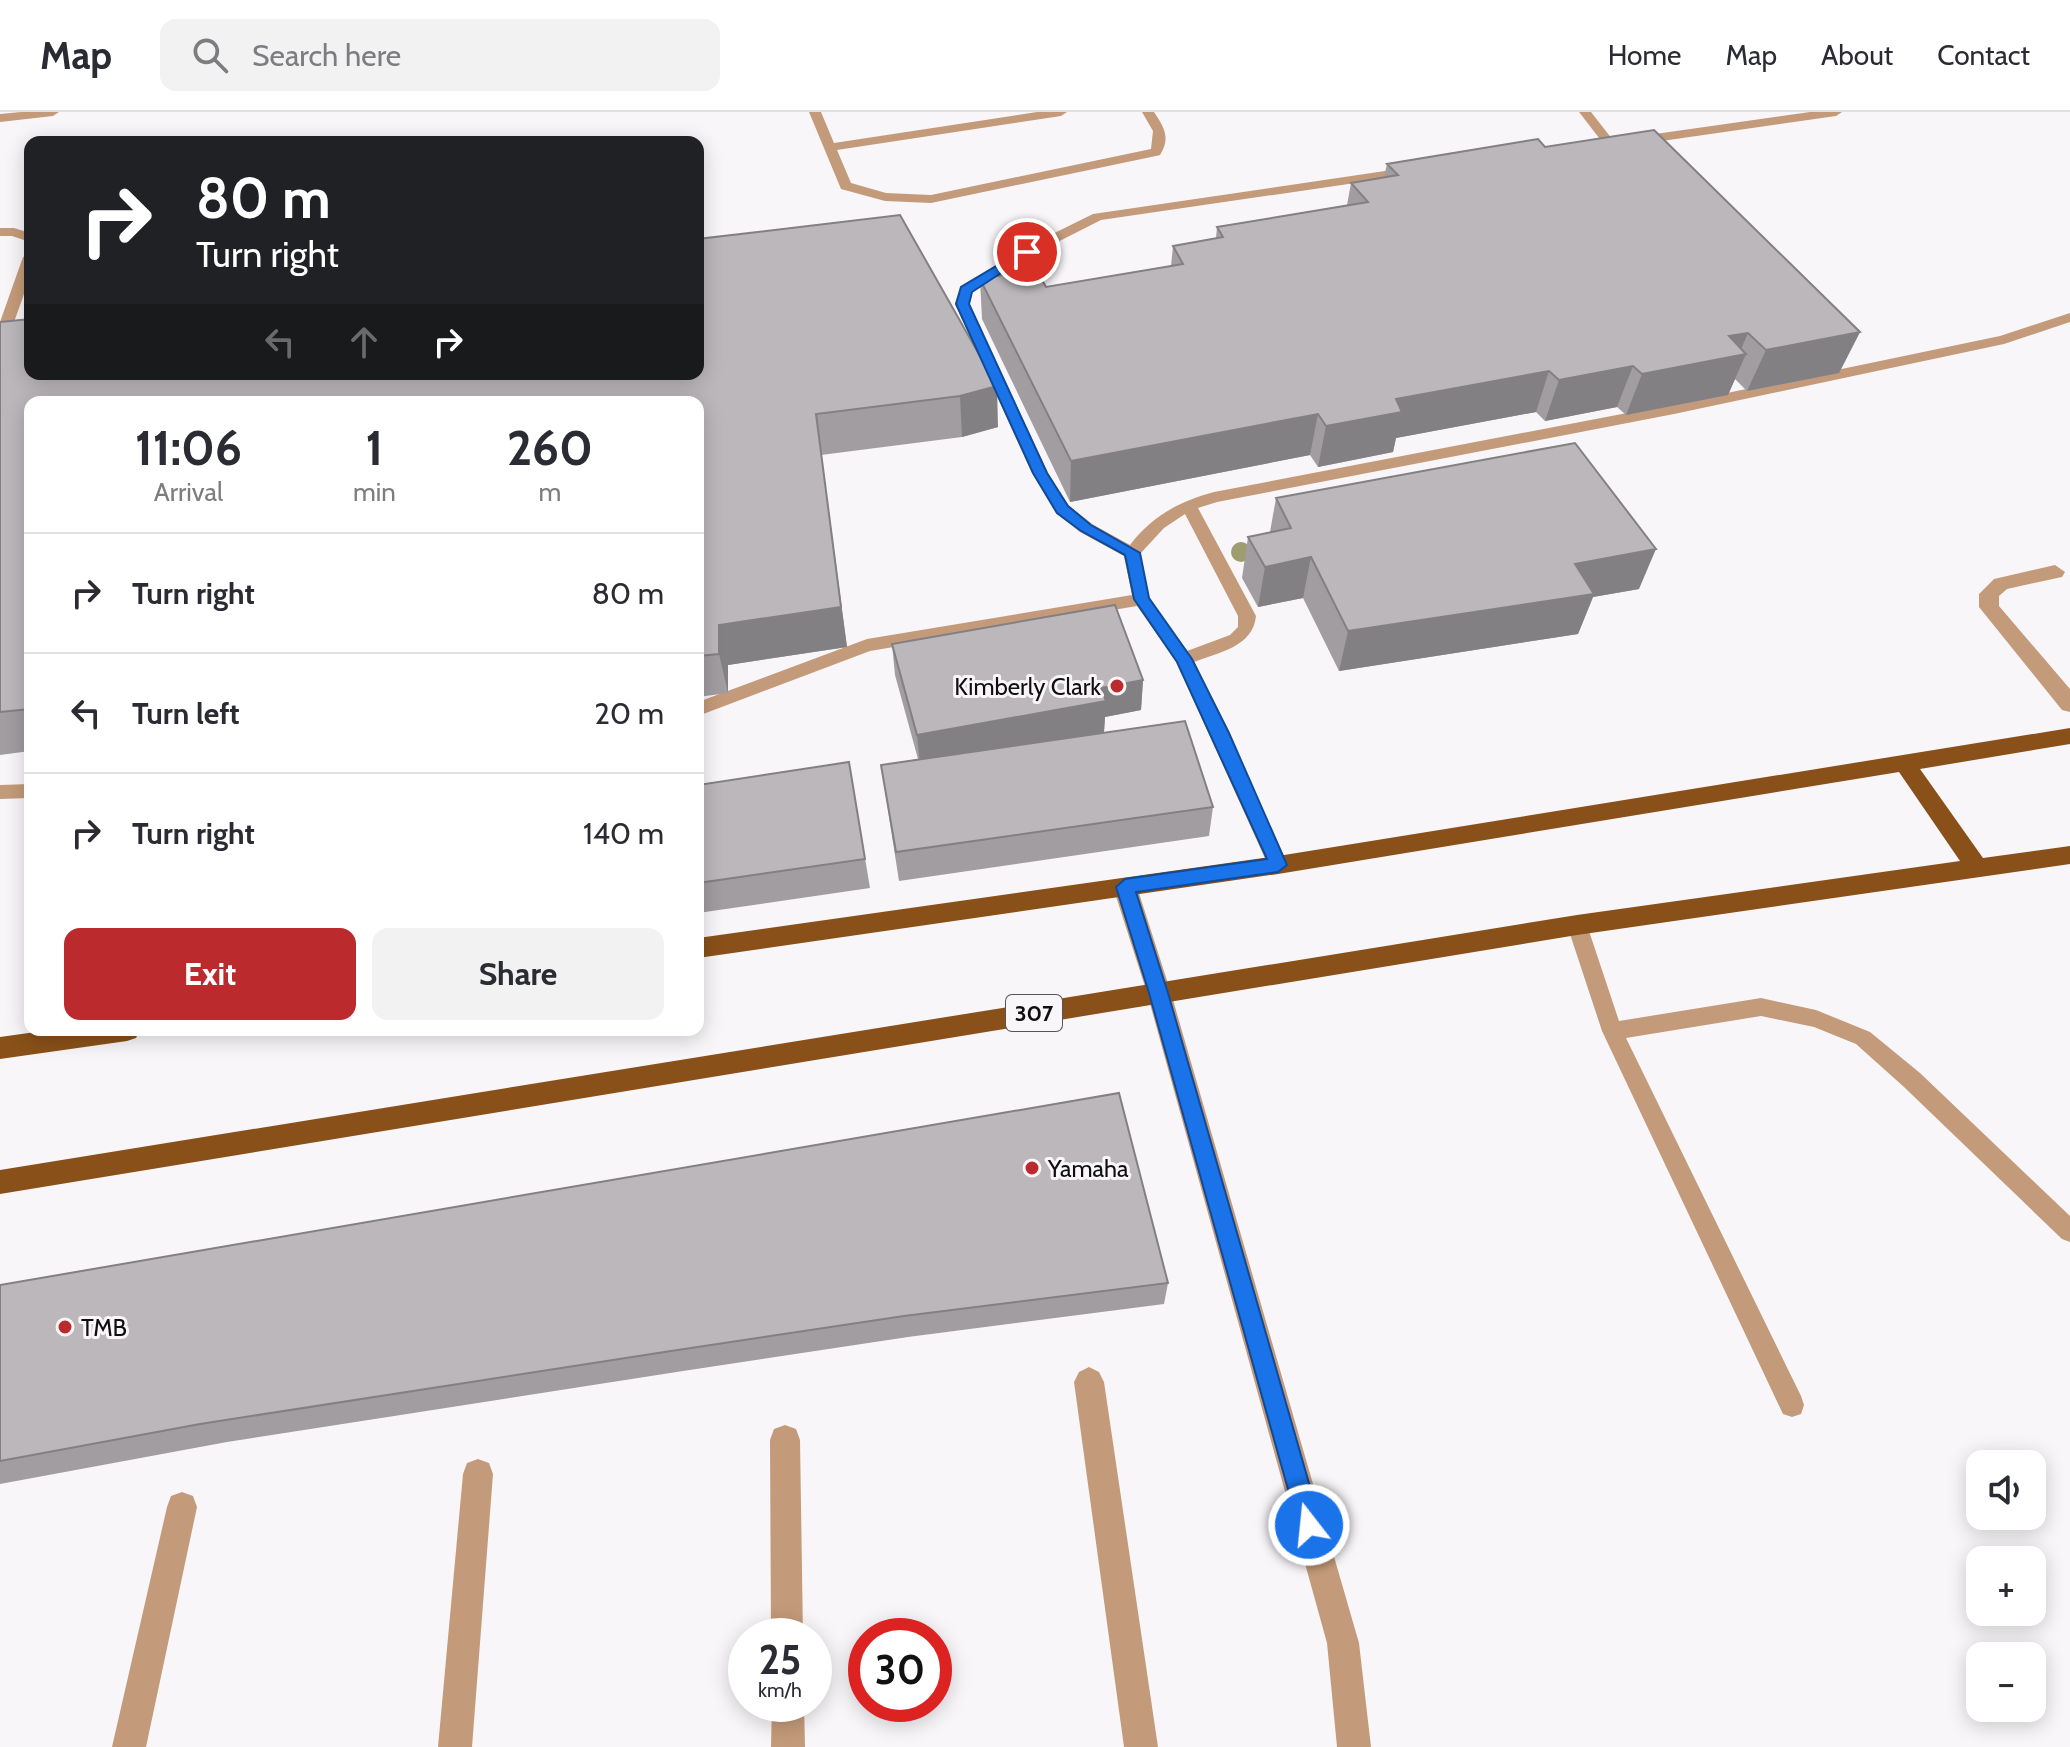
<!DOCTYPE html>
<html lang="en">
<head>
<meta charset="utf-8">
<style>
  :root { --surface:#fff; --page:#f2f2f3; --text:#2b2b33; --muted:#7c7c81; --line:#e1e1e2; --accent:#bb2b2d }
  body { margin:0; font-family:Cabin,sans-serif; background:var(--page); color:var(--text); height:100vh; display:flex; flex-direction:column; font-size:30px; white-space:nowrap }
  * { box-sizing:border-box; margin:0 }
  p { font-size:26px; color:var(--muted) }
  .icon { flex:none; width:44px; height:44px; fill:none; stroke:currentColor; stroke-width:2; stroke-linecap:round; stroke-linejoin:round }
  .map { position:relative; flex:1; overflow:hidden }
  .details { position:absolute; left:24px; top:284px; width:680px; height:640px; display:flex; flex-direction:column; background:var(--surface); border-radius:16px; box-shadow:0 4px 20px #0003 }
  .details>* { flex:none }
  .banner { position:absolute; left:24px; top:24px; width:680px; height:244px; border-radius:16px; box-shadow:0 4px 20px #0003; background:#202124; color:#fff; overflow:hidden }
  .buttons { position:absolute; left:1966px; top:1338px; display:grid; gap:16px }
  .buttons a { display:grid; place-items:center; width:80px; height:80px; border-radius:16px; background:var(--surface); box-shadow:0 4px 20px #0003; font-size:40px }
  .speed { position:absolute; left:728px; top:1506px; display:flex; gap:16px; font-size:40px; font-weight:700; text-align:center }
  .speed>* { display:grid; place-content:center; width:104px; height:104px; border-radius:50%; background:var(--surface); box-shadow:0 4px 20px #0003; line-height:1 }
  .speed small { font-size:20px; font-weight:400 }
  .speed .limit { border:12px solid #d22; background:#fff; color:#111 }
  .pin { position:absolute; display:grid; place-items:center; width:68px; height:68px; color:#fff; margin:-34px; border:4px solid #fff; border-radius:50%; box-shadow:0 2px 8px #0007 }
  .me { position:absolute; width:88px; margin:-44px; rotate:344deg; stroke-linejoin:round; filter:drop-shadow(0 0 6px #0008) }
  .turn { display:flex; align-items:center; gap:28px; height:168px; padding:0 40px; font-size:36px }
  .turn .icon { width:104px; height:104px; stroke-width:2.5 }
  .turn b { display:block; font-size:56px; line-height:68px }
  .lanes { display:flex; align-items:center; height:76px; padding:0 40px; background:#0003; justify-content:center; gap:40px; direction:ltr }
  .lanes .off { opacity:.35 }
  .eta { display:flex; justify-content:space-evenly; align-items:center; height:136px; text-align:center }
  .eta b { font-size:48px; font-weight:700; line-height:56px }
  .action { display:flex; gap:16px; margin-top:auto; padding:16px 40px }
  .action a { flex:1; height:92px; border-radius:16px; background:var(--accent); color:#fff; font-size:32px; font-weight:700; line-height:92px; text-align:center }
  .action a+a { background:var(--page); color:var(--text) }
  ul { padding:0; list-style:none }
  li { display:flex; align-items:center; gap:24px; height:120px; padding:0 40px; border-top:2px solid var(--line) }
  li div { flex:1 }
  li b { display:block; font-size:30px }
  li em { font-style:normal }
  header { display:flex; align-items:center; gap:48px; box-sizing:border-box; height:112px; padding:0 40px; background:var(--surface); border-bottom:2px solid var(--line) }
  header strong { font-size:38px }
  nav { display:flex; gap:44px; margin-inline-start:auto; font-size:28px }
  .search { width:560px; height:72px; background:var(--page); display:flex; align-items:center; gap:20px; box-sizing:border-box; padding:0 28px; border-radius:16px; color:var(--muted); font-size:30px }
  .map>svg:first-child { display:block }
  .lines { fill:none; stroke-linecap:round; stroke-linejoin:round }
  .lane { fill:#c49b7a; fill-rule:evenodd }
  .street { fill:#c49b7a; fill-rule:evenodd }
  .primary { fill:#895119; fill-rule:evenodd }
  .tree { fill:#9d9d70 }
  .wall { fill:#a19da1 }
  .shaded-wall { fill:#838083 }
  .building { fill:#bbb7bb; stroke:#838083; stroke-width:2 }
  .route { fill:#1a73e8; stroke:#114b97; stroke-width:2 }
  .poi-dot { fill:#bb2b2d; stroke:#f9f6f9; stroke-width:3 }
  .labels { text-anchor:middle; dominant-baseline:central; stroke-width:6; stroke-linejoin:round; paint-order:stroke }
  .shield { fill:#f9f6f9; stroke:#565456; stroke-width:2 }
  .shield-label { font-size:22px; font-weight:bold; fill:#100f10 }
  .poi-label { font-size:24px; fill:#100f10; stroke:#f9f6f9; text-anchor:start }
</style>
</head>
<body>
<header>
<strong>Map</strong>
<div class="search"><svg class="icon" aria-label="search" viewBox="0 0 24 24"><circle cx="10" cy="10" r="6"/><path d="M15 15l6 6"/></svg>Search here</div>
<nav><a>Home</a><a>Map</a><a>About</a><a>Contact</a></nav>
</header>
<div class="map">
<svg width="2070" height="1635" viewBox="0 0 2070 1635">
  <rect width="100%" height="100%" fill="#f9f6f9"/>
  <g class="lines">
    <path class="lane" d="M21,0H59L53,4L0,10V2Z
      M809,0H821L834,31L1037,0H1067L1061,4L837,38L851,71L886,81L931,83L1151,37L1153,19L1142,0H1154C1164,15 1171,26 1160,43L1156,44L931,91L885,89L841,77Z
      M1579,0H1591L1616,32L1614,35H1606Z
      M1810,0H1842L1836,4L1634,33L1628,29L1634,25Z
      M1412,55L1418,59L1417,62L1101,108L1032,143L972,180L969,192L1048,361L1068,393L1092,412L1130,433C1152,404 1180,389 1214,380L1674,292L2000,224L2070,201V210L2004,232L1674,302L1217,390L1198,396L1256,504C1253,535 1219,540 1194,550L1288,753L1285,758H1271L1268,753L1176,549L1137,494L870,539L698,604V590L867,527L1132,483L1124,444L1080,420L1056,401L1032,361L955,192L961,175L1022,137L1093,102ZM1185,402L1238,504V515L1230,523L1187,539L1149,486L1140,442L1164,416Z
      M0,116H14L30,121V130L12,124H0Z
      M30,141V165L7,230L0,234V210L23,145Z
      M30,672V686L0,687V673Z
      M1577,805L1584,807L1587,813L1619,909L1761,886L1816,898L1870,920L1920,961L2070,1104V1130L2062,1127L1904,975L1856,932L1814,915L1761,904L1626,926L1801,1284L1804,1293L1801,1302L1792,1305L1783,1302L1602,919L1567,813L1570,807Z"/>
    <path class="street" d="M2055,453L2065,460L2062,465L2007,477L1999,484V494L2070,577V600L2062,598L1979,495V482L1994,467Z
      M1125,766L1133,768L1137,775L1171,881L1359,1531L1371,1635H1337L1327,1531L1147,881L1113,775L1117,768Z
      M1089,1255L1099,1260L1104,1270L1158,1635H1124L1074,1270L1079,1260Z
      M785,1313L796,1317L800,1328L803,1524H771L770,1328L774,1317Z
      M478,1347L489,1351L493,1362L472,1635H438L463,1362L467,1351Z
      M182,1380L193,1384L197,1395L146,1635H112L167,1395L171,1384Z
      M772,1592H804L805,1635H771Z"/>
    <path class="primary" d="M2070,616V632L1920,657L1983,746L2070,734V752L1577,823L0,1082V1058L1577,803L1960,749L1899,660L1278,762L698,846V826L1278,744Z
      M50,918H140L136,926L127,929L0,947V925Z"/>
  </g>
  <circle class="tree" cx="1241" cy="440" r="10"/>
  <path class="wall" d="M1545,35L1860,220L1839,261L1747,279L1735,267L1728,283L1626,303L1617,295L1545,309L1536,300L1396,326L1393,340L1318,355L1310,343L1070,390L982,207L980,167L1046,175L1171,154L1173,134L1216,126L1217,115L1347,93L1351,71L1384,65L1387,52Z
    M900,103L998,315L962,325L821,343L847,535L728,553V581L698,585V290H30V639L0,643V210Z
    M1276,386L1639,477L1593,485L1578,522L1339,559L1303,486L1258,495L1242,466L1248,425L1270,420Z
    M892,532L1143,568L1141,598L1105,605L1104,620L1084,624L1213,695L1209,724L899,769L881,653L918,647L895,563Z
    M849,650L870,776L698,801V673Z
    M1168,1171L1164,1192L908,1225L683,1259L227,1330L0,1372V1173Z"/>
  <path class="shaded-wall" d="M1860,220L1839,261L1747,279L1766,238Z
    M1748,221L1738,244L1746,242L1728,283L1626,303L1642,262L1729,224Z
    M1633,254L1617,295L1545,309L1559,268Z
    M1549,259L1536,300L1396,326L1393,340L1318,355L1326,314L1396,287Z
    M997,274L998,315L962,325L960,284Z
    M816,302L847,535L728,553V581L719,542V513Z
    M1318,302L1310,343L1070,390L1071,349Z
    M1656,437L1639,477L1593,485L1578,522L1339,559L1348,519L1575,452Z
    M1311,445L1303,486L1258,495L1265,455Z
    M1143,568L1141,598L1105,605L1104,620L920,653L917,623L1101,576Z"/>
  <path class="building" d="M1654,18L1860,220L1766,238L1748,221L1729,224L1746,242L1642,262L1633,254L1559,268L1549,259L1396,287L1402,300L1326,314L1318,302L1071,349L980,167L1036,157L1046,175L1183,152L1173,134L1223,125L1217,115L1368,90L1351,71L1398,63L1387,52L1538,27L1545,35Z
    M900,103L997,274L960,284L816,302L841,495L719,513V542L698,544V290H30V597L0,600V210L30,207V262H698V127Z
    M1575,331L1656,437L1575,452L1594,482L1348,519L1311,445L1265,455L1248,425L1291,416L1276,386Z
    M1115,493L1143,568L1101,576L1106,589L917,623L892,532Z
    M1185,609L1213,695L896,740L881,653Z
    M849,650L865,747L698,771V673Z
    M1119,981L1168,1171L904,1204L671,1239L200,1312L0,1349V1173Z"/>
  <path class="route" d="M1023,138L1033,140L972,180L969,192L1047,361L1068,394L1091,413L1140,441L1149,486L1192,547L1229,621L1287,753L1278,760L1136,780L1168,881L1321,1413L1317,1421L1309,1424L1301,1421L1298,1413L1149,881L1116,775L1125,767L1267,747L1177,550L1134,487L1125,443L1081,419L1057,401L1033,361L956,192L961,175Z"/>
  <g class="poi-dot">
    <circle cx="1117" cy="574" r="8"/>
    <circle cx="1032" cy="1056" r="8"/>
    <circle cx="65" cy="1215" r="8"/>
  </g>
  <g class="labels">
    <rect class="shield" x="1006" y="883" width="56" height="36" rx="6"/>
    <g class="shield-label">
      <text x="1034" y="901">307</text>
    </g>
    <g class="poi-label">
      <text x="1101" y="574" text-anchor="end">Kimberly Clark</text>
      <text x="1048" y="1056">Yamaha</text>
      <text x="81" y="1215">TMB</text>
    </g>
  </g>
</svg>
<div class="buttons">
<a><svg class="icon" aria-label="sound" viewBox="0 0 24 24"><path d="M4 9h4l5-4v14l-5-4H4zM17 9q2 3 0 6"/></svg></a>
<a>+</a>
<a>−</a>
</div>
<div class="speed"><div>25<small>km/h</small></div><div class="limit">30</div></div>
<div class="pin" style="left:1027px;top:140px;background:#d93025"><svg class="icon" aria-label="arrive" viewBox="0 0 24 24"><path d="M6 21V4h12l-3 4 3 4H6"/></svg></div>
<svg class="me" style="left:1309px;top:1413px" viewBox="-20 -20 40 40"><circle r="17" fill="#1a73e8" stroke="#fff" stroke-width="3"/><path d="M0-11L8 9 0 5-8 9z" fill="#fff"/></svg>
<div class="banner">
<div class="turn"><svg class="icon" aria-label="right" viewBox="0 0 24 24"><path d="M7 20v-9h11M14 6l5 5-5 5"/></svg><div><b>80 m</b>Turn right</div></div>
<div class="lanes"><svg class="icon off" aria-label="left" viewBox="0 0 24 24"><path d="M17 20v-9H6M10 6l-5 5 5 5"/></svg><svg class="icon off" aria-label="ahead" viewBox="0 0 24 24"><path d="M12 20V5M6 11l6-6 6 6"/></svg><svg class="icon" aria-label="right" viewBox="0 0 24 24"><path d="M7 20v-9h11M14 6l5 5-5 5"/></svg></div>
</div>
<section class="details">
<div class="eta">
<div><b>11:06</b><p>Arrival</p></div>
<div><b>1</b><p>min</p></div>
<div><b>260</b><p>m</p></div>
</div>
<ul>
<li><svg class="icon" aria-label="right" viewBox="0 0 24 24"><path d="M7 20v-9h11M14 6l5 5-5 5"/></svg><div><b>Turn right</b></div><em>80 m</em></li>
<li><svg class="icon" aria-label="left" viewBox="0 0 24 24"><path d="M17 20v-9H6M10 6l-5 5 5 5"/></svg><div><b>Turn left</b></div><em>20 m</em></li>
<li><svg class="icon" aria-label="right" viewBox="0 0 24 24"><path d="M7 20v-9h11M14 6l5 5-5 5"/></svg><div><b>Turn right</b></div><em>140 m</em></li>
</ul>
<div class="action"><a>Exit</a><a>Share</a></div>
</section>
</div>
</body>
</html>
